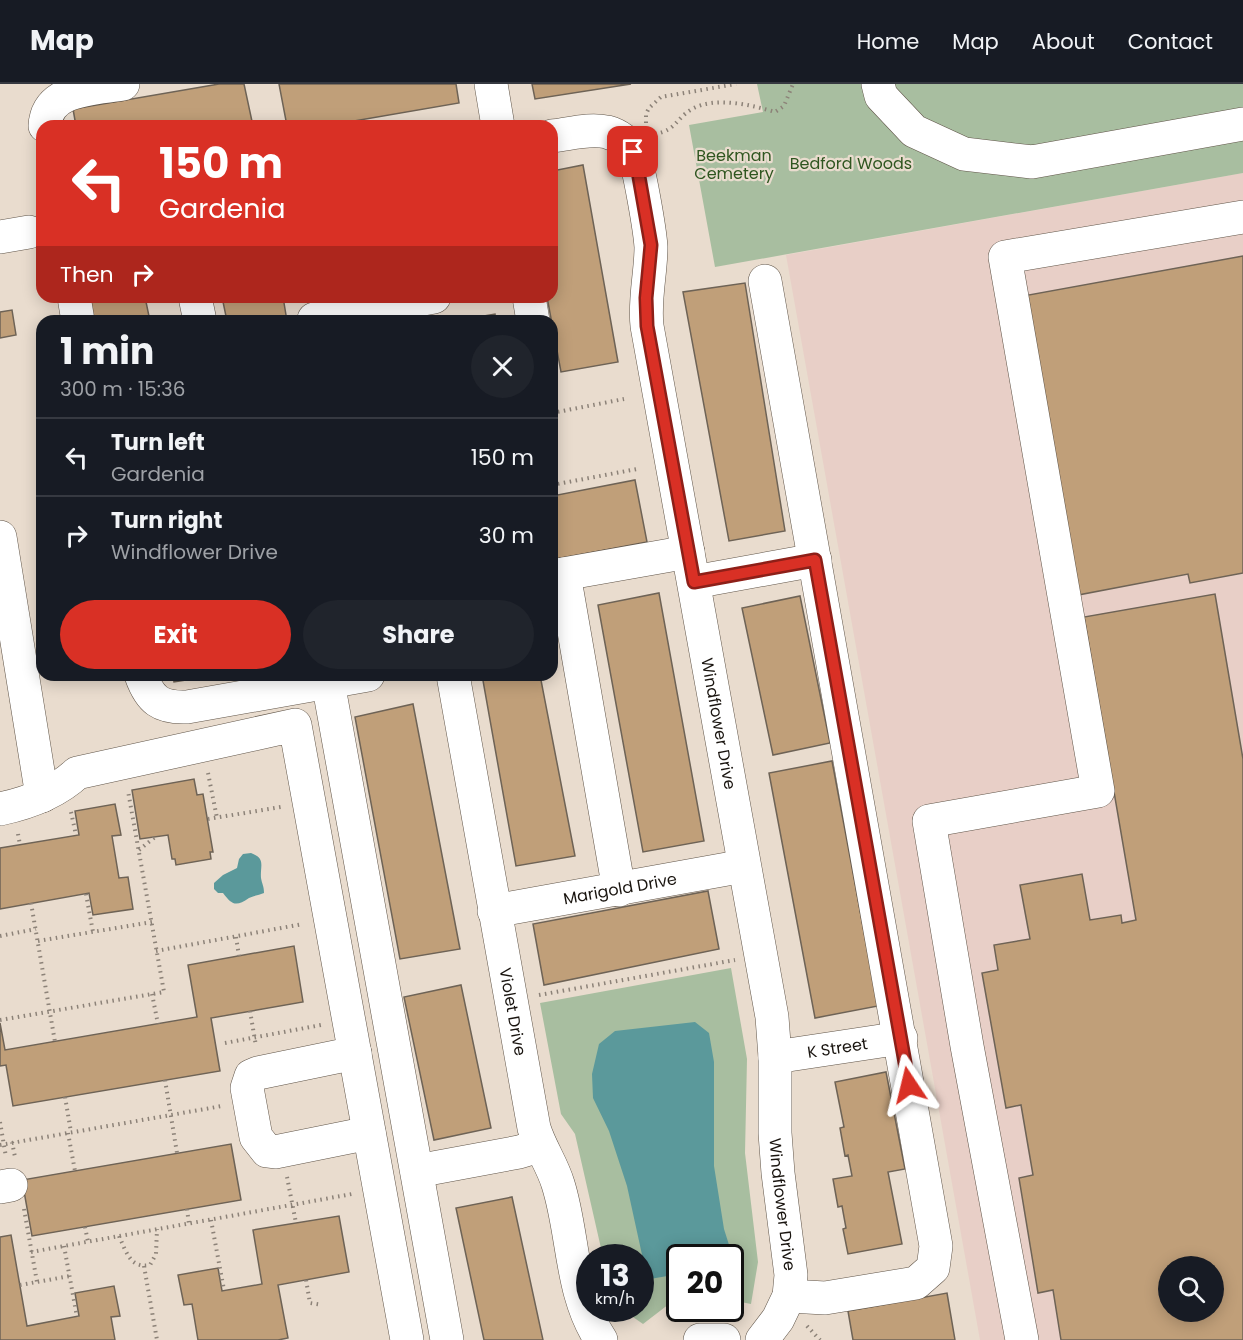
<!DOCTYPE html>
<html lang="en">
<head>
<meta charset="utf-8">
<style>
  :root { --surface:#171b24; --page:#20242c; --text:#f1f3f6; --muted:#9ea1a6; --line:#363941; --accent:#d93025 }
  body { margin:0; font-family:Poppins,sans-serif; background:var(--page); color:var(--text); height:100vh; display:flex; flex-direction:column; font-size:22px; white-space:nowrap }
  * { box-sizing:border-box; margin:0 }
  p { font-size:20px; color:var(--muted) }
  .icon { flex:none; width:33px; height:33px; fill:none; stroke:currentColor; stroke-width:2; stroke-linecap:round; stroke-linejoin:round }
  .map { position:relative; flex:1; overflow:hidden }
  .side { position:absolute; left:36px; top:231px; width:522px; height:366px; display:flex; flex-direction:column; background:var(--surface); border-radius:18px; box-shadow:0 3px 15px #0003 }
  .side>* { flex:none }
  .hud { position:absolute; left:36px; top:36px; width:522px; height:183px; border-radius:18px; box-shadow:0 3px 15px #0003; background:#d93025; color:#fff; overflow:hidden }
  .tools { position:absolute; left:1158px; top:1172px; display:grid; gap:12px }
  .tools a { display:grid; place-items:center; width:66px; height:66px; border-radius:50%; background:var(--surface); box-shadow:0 3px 15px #0003; font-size:30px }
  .speed { position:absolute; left:576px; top:1160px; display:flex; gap:12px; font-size:30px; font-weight:700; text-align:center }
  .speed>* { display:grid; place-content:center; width:78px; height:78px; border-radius:50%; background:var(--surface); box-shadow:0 3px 15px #0003; line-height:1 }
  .speed small { font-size:15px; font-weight:400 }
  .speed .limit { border:3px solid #111; border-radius:9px; background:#fff; color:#111 }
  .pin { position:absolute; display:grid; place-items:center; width:51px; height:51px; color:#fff; margin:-26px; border-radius:12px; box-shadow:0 3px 9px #0006 }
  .me { position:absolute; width:66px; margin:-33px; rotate:350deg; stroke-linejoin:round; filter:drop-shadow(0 0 4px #0008) }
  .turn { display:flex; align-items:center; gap:21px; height:126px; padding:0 24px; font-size:27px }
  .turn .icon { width:78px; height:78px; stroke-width:2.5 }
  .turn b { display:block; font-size:42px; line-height:51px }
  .then { display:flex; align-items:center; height:57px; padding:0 24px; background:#0003; gap:12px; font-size:22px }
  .round { display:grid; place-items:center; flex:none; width:63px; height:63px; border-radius:32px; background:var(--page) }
  .headline { display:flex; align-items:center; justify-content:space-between; height:102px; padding:0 24px }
  h1 { font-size:36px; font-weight:700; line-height:45px }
  .cta { display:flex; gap:12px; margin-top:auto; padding:12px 24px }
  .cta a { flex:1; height:69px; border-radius:36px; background:var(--accent); color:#fff; font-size:24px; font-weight:700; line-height:69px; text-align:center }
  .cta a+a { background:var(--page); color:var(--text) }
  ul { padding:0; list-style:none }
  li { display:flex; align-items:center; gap:18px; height:78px; padding:0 24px; border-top:2px solid var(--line) }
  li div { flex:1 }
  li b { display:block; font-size:22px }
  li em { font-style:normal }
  header { display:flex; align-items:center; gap:36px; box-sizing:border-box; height:84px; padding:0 30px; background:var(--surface); border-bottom:2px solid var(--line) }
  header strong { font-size:28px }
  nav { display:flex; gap:33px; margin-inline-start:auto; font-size:21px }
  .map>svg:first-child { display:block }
  .commercial { fill:#e8cfc7; fill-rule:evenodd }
  .green { fill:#a8bea0 }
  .water { fill:#5b999b }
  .building { fill:#c09f79; stroke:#6e6356; stroke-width:1.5; fill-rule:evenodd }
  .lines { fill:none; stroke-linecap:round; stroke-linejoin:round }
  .minor-casing { stroke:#605549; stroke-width:34 }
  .path { stroke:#8c8278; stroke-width:4; stroke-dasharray:1.5 4.5; stroke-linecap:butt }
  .minor { stroke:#fff; stroke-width:33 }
  .route-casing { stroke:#8d1f18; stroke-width:15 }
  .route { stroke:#d93025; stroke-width:10 }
  .labels { text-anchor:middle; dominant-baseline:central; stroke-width:4.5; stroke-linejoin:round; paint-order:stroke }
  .park-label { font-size:16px; fill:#2f5620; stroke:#e9dcce }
  .street-label { font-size:16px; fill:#19140f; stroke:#e9dcce }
</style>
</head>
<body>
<header>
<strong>Map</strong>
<nav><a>Home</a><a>Map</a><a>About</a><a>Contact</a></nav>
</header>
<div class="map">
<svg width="1243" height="1256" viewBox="0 0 1243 1256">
  <rect width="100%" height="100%" fill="#e9dcce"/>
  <path class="commercial" d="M1243,89V1256H980L786,171ZM1168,1182H1214V1227H1168Z"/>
  <path class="green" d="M757,0H1243V89L715,183L689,41L763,28Z
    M731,884L747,975L745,1069L758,1178L751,1220L731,1216L730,1173H680L679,1218L669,1220L643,1240L620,1224H640V1173H603L575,1050L561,1030L540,919Z"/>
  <path class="water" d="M251,769C266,775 260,781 261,794C262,800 264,802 264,809C259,811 253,812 249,814C236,823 232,821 223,809H218L214,805V799L223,791L237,784L239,775L243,770Z
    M695,938L709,949L714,978V1082L724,1145L730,1164L728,1173H680L679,1190L650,1195L646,1189L627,1102L609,1047L593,1014L592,990L599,960L615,947Z"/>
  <path class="building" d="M219,0H244L253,42H76L73,25Z
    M279,0H456L459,19L325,42H287Z
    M532,0H631L535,15Z
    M583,81L618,278L561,288L547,213H552V87Z
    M1243,172V489L1190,499L1188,490L1078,511L1023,212Z
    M745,199L785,447L729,457L683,208Z
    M85,213H145L150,237H90Z
    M222,213H283L287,237H227Z
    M12,226L16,251L0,254V228Z
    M495,230L496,237H454Z
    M635,396L647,458L552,476V412Z
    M659,509L704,757L643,768L598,521Z
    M1215,510L1243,675V1256H1061L1053,1206L1038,1209L1019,1094L1033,1091L1021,1021L1006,1024L982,889L998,886L994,861L1030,855L1020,801L1082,790L1090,836L1121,831L1122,839L1136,836L1084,533ZM1168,1182H1214V1227H1168Z
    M800,512L830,659L773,671L742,524Z
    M173,591H218L174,598Z
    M482,591H540L575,772L516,782Z
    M413,620L460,865L400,875L355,633Z
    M832,677L878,922L815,934L769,689Z
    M194,695L197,711L203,710L213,768H210L211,775L176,781L175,775H172L168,751L140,755L132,706Z
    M115,720L121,751L112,752L119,794L128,793L133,825L93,831L89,809L0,825V764L79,751L75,727Z
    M708,807L719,865L544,901L533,840Z
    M294,862L303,918L211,934L220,987L13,1022L6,981L0,982V939L5,966L197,933L188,881Z
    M461,901L491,1044L434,1056L404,913Z
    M886,988L905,1085L888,1088L902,1160L848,1170L843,1145L846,1144L842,1122L838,1123L833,1095L852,1092L848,1071L845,1072L840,1044L844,1043L835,998Z
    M231,1060L241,1116L32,1152L22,1096Z
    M512,1113L543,1256H484L456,1124Z
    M339,1132L349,1188L278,1201L288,1254L278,1256H198L192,1220L184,1221L178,1191L218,1184L222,1207L262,1200L253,1146Z
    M11,1151L27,1242L79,1232L75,1209L114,1202L120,1232L111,1233L115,1256H0V1153Z
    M947,1209L955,1256H853L848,1227Z"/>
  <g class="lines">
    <g class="minor-casing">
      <g id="minor">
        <path d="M491,0L498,42"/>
        <path d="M878,0L881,12L914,47L964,70L1032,78L1243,40"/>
        <path d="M45,42C47,4 94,5 123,0"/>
        <path id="s1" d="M552,52C570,50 589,44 607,48C618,51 627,58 632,67C639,79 650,148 651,163C651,189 644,215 647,242L772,933L775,973V1049L778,1089L791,1191L789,1212L778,1235L762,1256"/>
        <path d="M0,153L29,148"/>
        <path d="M765,197L936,1162L933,1184L916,1199L825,1214L789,1212"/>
        <path d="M74,213L78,237"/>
        <path d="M195,213L200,237"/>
        <path d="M529,213L533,237"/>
        <path d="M314,235L434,213"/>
        <path d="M0,453L42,712"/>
        <path d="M564,490L619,806"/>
        <path d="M552,492L688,468"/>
        <path d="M694,498L815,476"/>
        <path d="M141,591C150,616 160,624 187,623L368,591"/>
        <path id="s2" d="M453,591L534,1044C540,1064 552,1080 558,1100C574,1150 570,1210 601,1256"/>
        <path d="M328,598L447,1256"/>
        <path d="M0,725C28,719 56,709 77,689L295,641L407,1256"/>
        <path id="s3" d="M494,827L744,782"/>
        <path d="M355,969L258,989L251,992L247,1004L256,1053L267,1067L275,1068L369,1049"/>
        <path id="s4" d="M775,973L901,954"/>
        <path d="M417,1087L519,1068L539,1062"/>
        <path d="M0,1103L11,1101"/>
        <path d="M700,1256H724"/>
        <path d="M1022,1256L967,962L929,737L1098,707L1005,173L1243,133"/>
      </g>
    </g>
    <path class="path" d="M646,39V30L649,24L661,13L736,0
      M655,50C677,46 675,35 692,25C715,12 752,21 775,28L784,22L793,0
      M552,329L624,315
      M552,401L637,385
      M208,689L217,734
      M71,728L76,751
      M208,735L281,723
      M18,750L20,761
      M139,766L155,753
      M86,810L93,848
      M31,819L55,958
      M0,852L36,845
      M236,853L239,872
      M38,857L152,838
      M156,867L303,840
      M152,910L158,940
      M539,911L735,876
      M250,927L256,962
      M0,936L164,908L128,707
      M225,959L321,941
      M165,996L177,1069
      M65,1013L71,1048
      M0,1038L6,1073
      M68,1049L75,1087
      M12,1058L15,1073
      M0,1061L222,1022
      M287,1093L296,1139
      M24,1125L37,1198
      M187,1125L189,1140
      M211,1136L224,1206
      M85,1143L88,1158
      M119,1152C126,1167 130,1185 150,1181L156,1170L157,1145
      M64,1162L77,1233
      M31,1168L352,1110
      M144,1182L157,1256
      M306,1196L310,1219L322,1221
      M20,1201L70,1192
      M807,1242L820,1256"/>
    <use href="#minor" class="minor"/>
  </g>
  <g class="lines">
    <g class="route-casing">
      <path id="route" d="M633,68L636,76L651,161L646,214L647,242L694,498L815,476L909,1001"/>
    </g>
    <use href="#route" class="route"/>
  </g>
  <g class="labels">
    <g class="park-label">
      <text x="734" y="71">Beekman<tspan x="734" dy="18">Cemetery</tspan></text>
      <text x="851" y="79">Bedford Woods</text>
    </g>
    <g class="street-label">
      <text stroke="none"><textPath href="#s1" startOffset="669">Windflower Drive</textPath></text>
      <text stroke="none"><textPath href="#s3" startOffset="128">Marigold Drive</textPath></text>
      <text stroke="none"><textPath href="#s2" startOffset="342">Violet Drive</textPath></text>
      <text stroke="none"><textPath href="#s4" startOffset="63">K Street</textPath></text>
      <text stroke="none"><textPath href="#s1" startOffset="1155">Windflower Drive</textPath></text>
    </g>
  </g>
</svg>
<div class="tools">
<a><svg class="icon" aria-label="search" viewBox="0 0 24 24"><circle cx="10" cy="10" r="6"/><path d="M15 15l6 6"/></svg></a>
</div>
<div class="speed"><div>13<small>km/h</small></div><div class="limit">20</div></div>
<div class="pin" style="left:633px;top:68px;background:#d93025"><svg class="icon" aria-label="arrive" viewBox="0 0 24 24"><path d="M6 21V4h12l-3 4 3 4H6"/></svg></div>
<svg class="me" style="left:909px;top:1001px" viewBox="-20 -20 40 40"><path d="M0-17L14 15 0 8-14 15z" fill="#d93025" stroke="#fff" stroke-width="4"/></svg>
<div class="hud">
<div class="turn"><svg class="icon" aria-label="left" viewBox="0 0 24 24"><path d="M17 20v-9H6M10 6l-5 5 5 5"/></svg><div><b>150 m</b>Gardenia</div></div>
<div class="then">Then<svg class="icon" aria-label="right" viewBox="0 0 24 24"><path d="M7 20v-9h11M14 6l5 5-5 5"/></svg></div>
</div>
<section class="side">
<div class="headline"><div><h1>1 min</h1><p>300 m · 15:36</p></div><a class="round"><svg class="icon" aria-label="close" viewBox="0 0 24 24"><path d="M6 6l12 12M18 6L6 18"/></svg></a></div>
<ul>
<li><svg class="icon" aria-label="left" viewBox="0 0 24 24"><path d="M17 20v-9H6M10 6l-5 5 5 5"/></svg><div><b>Turn left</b><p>Gardenia</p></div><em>150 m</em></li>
<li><svg class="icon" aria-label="right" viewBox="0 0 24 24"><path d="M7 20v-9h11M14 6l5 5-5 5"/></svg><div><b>Turn right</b><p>Windflower Drive</p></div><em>30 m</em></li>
</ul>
<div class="cta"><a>Exit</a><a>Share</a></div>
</section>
</div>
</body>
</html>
